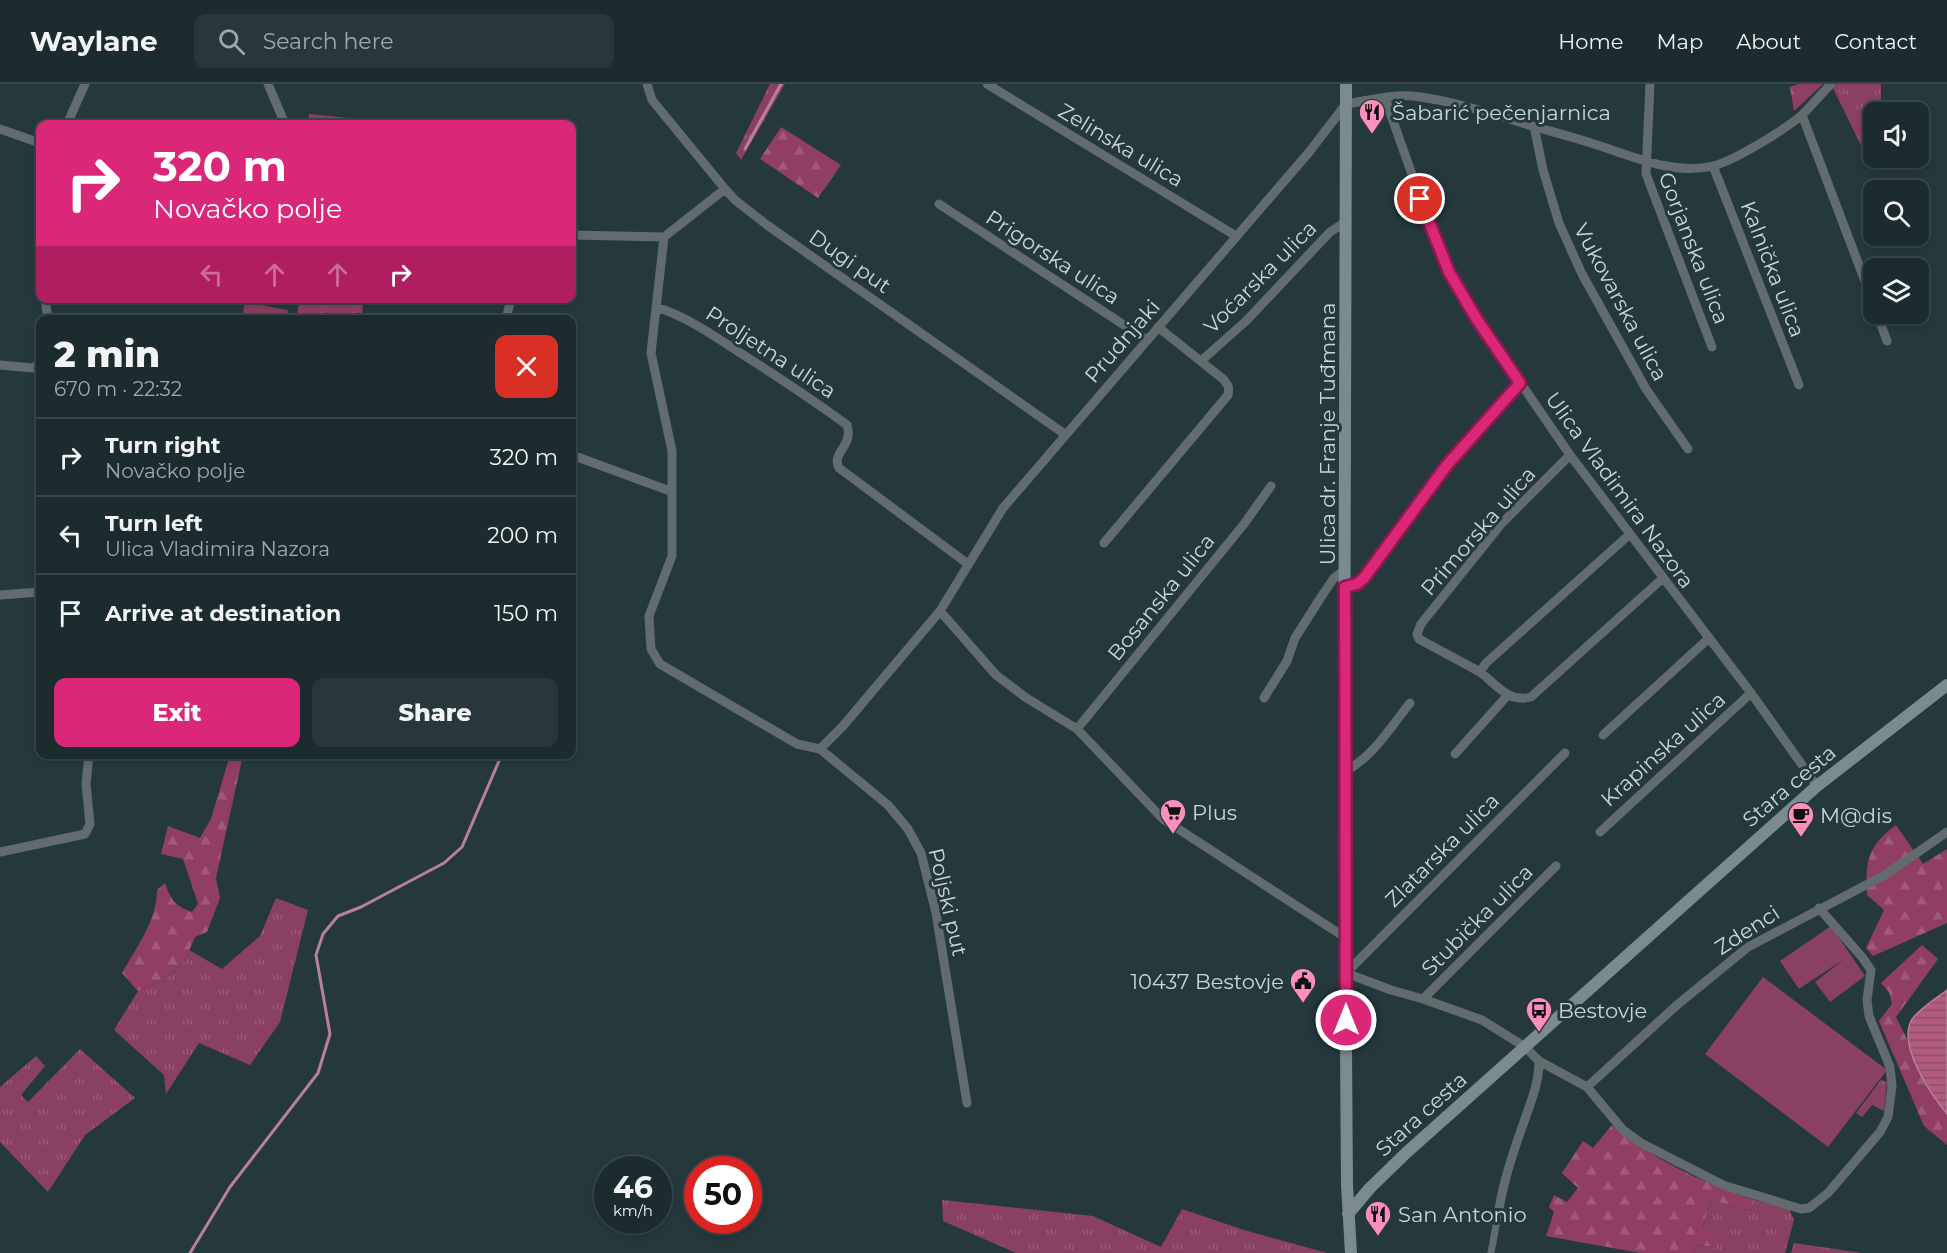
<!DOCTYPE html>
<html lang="en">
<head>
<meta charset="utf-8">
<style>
  :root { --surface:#1c2b2e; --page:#29373a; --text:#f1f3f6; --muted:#a0a7aa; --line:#3a474a; --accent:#db2777 }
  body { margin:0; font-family:Montserrat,sans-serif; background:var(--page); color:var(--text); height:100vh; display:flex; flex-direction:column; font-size:22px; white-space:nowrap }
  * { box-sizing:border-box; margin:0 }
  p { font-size:20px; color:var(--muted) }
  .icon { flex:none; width:33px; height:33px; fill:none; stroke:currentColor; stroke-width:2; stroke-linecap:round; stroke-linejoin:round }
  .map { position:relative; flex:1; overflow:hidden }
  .side { position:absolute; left:36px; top:231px; width:540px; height:444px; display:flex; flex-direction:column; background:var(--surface); border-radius:12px; box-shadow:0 3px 9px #0003,0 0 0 2px var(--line) }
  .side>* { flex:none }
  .guide { position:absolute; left:36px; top:36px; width:540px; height:183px; border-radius:12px; box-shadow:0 3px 9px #0003,0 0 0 2px var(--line); background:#db2777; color:#fff; overflow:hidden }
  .fabs { position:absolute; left:1863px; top:18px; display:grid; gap:12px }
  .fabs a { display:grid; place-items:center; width:66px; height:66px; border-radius:12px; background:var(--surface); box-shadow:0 3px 9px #0003,0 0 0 2px var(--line); font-size:30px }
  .speed { position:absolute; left:594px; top:1072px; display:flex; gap:12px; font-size:30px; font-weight:700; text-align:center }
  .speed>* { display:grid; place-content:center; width:78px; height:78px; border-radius:50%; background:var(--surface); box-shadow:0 3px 9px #0003,0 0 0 2px var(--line); line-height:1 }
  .speed small { font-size:15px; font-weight:400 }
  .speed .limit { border:9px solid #d22; background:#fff; color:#111 }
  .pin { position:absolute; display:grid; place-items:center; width:51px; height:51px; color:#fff; margin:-26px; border:3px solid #fff; border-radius:50%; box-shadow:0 2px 6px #0007 }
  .me { position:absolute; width:66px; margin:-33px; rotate:0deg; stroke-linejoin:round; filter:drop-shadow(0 0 4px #0008) }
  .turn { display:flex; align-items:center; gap:21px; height:126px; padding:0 18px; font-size:27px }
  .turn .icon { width:78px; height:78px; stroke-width:2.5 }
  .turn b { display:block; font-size:42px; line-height:51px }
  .lanes { display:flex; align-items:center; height:57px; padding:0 18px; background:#0003; justify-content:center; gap:30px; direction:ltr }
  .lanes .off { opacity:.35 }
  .round { display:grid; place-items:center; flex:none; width:63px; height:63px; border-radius:12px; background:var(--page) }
  .overview { display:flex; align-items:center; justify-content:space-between; height:102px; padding:0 18px }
  h1 { font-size:36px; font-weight:800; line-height:45px }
  .button { display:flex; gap:12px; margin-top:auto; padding:12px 18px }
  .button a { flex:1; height:69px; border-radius:12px; background:var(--accent); color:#fff; font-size:24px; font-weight:800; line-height:69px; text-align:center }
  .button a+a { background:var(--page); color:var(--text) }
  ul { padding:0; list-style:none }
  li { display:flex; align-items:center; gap:18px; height:78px; padding:0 18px; border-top:2px solid var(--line) }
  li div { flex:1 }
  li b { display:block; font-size:22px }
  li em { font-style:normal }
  header { display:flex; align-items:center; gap:36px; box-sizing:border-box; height:84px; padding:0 30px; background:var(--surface); border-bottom:2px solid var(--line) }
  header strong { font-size:28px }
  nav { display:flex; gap:33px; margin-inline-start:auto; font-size:21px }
  .search { width:420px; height:54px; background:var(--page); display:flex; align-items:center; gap:15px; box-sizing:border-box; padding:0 21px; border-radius:12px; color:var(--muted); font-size:22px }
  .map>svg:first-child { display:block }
  .grass { fill:url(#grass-tufts) }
  .forest { fill:url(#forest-firs) }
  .pitch { fill:#8a4060 }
  .water { fill:url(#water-rules); stroke:#b9809a; stroke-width:1.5 }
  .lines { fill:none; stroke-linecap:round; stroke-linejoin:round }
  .stream { stroke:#b9809a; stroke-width:3 }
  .pedestrian { stroke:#626c6e; stroke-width:7 }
  .minor { stroke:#626c6e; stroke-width:9 }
  .secondary { stroke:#7b8a8d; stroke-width:12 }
  .route-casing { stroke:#8e194d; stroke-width:15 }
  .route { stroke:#db2777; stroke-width:10 }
  .labels { text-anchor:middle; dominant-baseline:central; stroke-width:6; stroke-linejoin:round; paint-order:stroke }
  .poi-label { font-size:21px; fill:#c9d5d8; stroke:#25393d; text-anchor:start }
  .street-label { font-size:21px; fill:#c9d5d8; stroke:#25393d }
</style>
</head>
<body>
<header>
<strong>Waylane</strong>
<div class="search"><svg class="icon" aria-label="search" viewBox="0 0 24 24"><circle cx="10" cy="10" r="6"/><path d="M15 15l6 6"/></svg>Search here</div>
<nav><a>Home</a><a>Map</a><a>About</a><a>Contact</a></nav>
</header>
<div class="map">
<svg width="1947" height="1169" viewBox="0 0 1947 1169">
  <defs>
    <pattern id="grass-tufts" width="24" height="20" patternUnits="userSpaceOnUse" patternTransform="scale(1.5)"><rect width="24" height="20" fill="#8a4060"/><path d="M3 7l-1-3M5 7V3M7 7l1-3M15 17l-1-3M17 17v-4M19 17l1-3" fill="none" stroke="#995b76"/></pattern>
    <pattern id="forest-firs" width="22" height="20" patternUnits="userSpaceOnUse" patternTransform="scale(1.5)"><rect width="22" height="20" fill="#913e63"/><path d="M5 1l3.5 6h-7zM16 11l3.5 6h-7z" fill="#9f5979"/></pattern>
    <pattern id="water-rules" width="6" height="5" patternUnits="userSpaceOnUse" patternTransform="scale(1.5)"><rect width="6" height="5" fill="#b25b7f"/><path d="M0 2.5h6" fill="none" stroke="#895269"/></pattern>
  </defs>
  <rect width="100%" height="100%" fill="#25393d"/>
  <path class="grass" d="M770,0H785L741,76L736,69Z
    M1837,0H1881V28H1874L1873,72L1867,74L1833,4Z
    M276,814L308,826L280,938L250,981L199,959L166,1010L164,991L114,946L138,907L168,893L185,876L189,866L222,885L260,852Z
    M80,965L135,1014L85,1051L48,1108L0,1058V1003L36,972L45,982L21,1011L28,1018Z
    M1881,996L1887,998L1884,1027L1872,1021L1862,1033L1856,1029Z
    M942,1116L1093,1132L1161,1163L1182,1125L1244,1146L1327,1169H1016L943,1137Z
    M1711,1116L1751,1127L1755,1116L1789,1125L1794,1136L1785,1169H1693L1696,1161L1715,1163L1703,1143Z
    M1794,1159L1862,1169H1791Z"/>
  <path class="forest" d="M1798,0H1823L1794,27L1790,3Z
    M781,43L841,81L818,114L760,75Z
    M300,215H363L362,235H296Z
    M230,671H243L216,794L220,814L207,848L195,853L185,876L168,893L138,907L122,889C137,863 157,836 157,806L165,799C171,816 175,822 192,828L198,820L183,775L161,770L168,742L200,754L211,735Z
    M1896,741L1923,780L1947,765V839L1873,872L1866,864L1884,826L1867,811C1865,777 1868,762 1896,741Z
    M1922,861L1938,875L1896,933L1907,955L1913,975L1947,1030V1061L1924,1042L1879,937L1892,920L1889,908L1881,899Z
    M1612,1041C1649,1074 1708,1101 1755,1116L1751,1127L1711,1116L1703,1142L1718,1150L1716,1163L1696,1161L1693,1169H1640L1546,1152L1554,1128L1549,1123L1554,1111L1567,1118L1578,1104L1562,1089L1583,1057L1593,1064Z"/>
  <path class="pitch" d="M309,30L349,34L348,40H308Z
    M245,218L288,226L286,235H242Z
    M1831,842L1865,892L1830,918L1815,898L1844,875L1799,905L1780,877Z
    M1763,893L1887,986L1828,1063L1705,970Z"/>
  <path class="water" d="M1947,906V1030C1931,1010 1898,963 1911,937C1916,927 1938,913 1947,906Z"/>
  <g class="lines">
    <path class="stream" d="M745,65L781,0
      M190,1169L230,1103L318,989L330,950L316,871L323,850L338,832L361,823L444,779L462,763L502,670"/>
    <path class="pedestrian" d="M1491,1169L1499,1125"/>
    <path class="minor" d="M268,0L285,40
      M647,0L652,16L725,105L735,116L767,141L1066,351
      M987,0L1236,152
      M1650,0L1646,90L1712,263
      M1385,14L1435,156L1449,188L1476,234L1570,371L1751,609L1817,702
      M1802,31L1874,221
      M67,40L85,0
      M1534,42L1543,86L1559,139L1582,190L1646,305L1688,365
      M0,45L40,59
      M1713,82L1799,301
      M725,105L664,153L651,269L672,367V472L649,532L651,565L660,580L797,660L820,665L888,721L908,745L921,769L936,829L967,1019
      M939,120L1147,256
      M572,151L664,153
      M45,214L48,236
      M656,223C688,233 714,252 742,270C778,293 813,316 847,341C854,362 831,368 839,384L968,480
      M1877,230L1887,257
      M506,236L511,214
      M1201,277L1246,237L1330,148L1347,137
      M0,281L33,284L40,279
      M572,371L670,407
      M1570,371L1502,439L1421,540L1417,550L1419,555L1480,588L1486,579L1630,450
      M1104,459L1228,311C1230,303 1228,301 1223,295L1158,243
      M1345,503L1357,500L1364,494L1447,381L1520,299
      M0,511L40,508
      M940,527L1003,424L1310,67L1346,20C1367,17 1391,10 1413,12C1454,17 1493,30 1532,42C1553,48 1573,53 1594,60C1630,71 1674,92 1713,82C1734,77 1786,45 1803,30C1813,20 1821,10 1831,0
      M1480,588C1497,601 1508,619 1531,613L1663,494
      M1264,614L1287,577L1295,554L1323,510L1334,494L1345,486
      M1077,645L1244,440L1271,402
      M1603,651L1708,555
      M820,665L843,642L940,527L996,591L1025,613L1077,645L1163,735L1346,854
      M1565,669L1346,889L1391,906L1423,915L1482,936L1525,963L1539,977L1587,1003L1623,1046L1641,1059L1723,1101L1801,1125L1809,1124L1828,1109L1880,1048L1888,1033L1892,1002L1890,983L1869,932L1867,916L1871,886L1862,873L1819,824
      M1455,670L1507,612
      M1344,688C1373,673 1390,644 1410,619
      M1600,748L1751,609
      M0,768L85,750L90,740L86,700L89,670
      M1423,915L1556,782
      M1587,1003L1677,921L1748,863L1885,791L1947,748
      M1499,1125C1504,1094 1514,1065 1525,1035C1532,1015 1539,998 1539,977"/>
    <path class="secondary" d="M1346,0L1344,688L1347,1101L1351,1169
      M1348,1130L1370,1104L1406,1069L1817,702L1947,601"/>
  </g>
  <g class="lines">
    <g class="route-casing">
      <path id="route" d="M1346,936L1345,503L1357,500L1364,494L1447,381L1520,299L1476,234L1449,188L1420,115"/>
    </g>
    <use href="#route" class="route"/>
  </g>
  <defs>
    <g id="restaurant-pin" transform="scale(1.35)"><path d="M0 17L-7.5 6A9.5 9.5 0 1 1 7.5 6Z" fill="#fe8ebc" stroke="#25393d"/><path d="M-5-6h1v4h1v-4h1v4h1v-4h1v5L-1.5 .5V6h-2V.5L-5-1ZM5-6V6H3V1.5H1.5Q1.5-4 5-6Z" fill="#111"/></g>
    <g id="supermarket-pin" transform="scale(1.35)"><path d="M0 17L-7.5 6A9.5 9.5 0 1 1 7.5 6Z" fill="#fe8ebc" stroke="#25393d"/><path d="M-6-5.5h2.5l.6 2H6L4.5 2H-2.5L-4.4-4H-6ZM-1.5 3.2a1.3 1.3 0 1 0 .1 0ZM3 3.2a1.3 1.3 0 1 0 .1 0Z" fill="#111"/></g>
    <g id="cafe-pin" transform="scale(1.35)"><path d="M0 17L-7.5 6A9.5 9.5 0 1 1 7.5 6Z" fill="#fe8ebc" stroke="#25393d"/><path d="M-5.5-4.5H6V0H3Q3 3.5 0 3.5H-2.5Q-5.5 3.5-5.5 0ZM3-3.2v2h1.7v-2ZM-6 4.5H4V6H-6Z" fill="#111"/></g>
    <g id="civic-pin" transform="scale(1.35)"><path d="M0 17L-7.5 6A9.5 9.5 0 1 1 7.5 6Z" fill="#fe8ebc" stroke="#25393d"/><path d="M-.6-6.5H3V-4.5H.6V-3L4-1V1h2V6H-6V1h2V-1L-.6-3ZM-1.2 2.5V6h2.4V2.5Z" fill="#111"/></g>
    <g id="bus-pin" transform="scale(1.35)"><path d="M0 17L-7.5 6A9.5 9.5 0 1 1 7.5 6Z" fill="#fe8ebc" stroke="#25393d"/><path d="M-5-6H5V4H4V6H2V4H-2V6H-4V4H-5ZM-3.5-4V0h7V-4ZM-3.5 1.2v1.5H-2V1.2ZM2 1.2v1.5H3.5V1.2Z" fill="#111"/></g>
  </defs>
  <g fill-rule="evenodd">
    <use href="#restaurant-pin" x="1372" y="28"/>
    <use href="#supermarket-pin" x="1173" y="728"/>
    <use href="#cafe-pin" x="1801" y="731"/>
    <use href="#civic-pin" x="1303" y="897"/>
    <use href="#bus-pin" x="1539" y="926"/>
    <use href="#restaurant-pin" x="1378" y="1130"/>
  </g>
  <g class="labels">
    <g class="poi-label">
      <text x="1392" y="28">Šabarić pečenjarnica</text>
      <text x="1192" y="728">Plus</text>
      <text x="1820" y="731">M@dis</text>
      <text x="1284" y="897" text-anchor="end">10437 Bestovje</text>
      <text x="1558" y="926">Bestovje</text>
      <text x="1398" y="1130">San Antonio</text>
    </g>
    <g class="street-label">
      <text transform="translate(1121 61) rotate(31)">Zelinska ulica</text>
      <text transform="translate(1694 164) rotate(69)">Gorjanska ulica</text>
      <text transform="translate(1053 173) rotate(33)">Prigorska ulica</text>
      <text transform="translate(850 177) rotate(35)">Dugi put</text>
      <text transform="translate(1773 185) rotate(69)">Kalnička ulica</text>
      <text transform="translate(1260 193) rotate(-45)">Voćarska ulica</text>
      <text transform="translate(1621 218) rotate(62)">Vukovarska ulica</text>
      <text transform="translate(1122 257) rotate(-49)">Prudnjaki</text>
      <text transform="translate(771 268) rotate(33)">Proljetna ulica</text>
      <text transform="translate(1327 350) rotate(-90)">Ulica dr. Franje Tuđmana</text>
      <text transform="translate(1620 406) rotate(54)">Ulica Vladimira Nazora</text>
      <text transform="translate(1478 447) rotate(-49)">Primorska ulica</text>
      <text transform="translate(1161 513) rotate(-51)">Bosanska ulica</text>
      <text transform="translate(1663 665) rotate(-42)">Krapinska ulica</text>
      <text transform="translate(1789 702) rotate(-40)">Stara cesta</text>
      <text transform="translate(1442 766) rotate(-45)">Zlatarska ulica</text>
      <text transform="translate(948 818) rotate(77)">Poljski put</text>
      <text transform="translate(1477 836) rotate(-45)">Stubička ulica</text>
      <text transform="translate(1747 846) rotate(-33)">Zdenci</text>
      <text transform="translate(1421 1030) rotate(-42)">Stara cesta</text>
    </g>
  </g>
</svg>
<div class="fabs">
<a><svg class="icon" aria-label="sound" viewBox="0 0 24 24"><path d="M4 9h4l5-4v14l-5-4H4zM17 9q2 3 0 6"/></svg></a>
<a><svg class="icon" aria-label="search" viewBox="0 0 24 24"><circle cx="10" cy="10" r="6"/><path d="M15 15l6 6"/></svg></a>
<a><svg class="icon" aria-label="layers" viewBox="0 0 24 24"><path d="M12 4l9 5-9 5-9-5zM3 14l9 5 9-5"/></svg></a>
</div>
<div class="speed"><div>46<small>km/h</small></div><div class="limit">50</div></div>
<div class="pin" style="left:1420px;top:115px;background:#d93025"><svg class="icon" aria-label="arrive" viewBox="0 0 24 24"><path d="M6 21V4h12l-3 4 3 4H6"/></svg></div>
<svg class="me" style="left:1346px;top:936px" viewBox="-20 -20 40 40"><circle r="17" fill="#db2777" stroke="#fff" stroke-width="3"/><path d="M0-11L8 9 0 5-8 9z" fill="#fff"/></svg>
<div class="guide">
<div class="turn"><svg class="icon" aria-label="right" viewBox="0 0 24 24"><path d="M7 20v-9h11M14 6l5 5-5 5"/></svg><div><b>320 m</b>Novačko polje</div></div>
<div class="lanes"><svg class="icon off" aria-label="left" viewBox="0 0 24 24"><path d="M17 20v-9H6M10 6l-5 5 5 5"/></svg><svg class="icon off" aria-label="ahead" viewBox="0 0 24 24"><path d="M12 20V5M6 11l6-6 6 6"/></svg><svg class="icon off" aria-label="ahead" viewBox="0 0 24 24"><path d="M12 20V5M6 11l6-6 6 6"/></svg><svg class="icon" aria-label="right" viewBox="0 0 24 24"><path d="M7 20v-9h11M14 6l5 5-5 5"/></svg></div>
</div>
<section class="side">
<div class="overview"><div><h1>2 min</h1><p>670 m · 22:32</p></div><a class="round" style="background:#d93025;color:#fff"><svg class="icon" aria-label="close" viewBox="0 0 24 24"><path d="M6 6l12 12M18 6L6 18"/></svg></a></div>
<ul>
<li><svg class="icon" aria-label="right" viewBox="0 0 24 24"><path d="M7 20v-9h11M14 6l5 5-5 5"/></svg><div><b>Turn right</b><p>Novačko polje</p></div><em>320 m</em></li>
<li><svg class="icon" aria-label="left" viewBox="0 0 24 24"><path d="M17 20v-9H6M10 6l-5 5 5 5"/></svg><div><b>Turn left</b><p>Ulica Vladimira Nazora</p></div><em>200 m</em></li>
<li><svg class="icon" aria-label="arrive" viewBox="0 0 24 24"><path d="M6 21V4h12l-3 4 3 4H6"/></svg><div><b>Arrive at destination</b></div><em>150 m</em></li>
</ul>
<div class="button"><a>Exit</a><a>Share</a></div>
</section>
</div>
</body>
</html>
